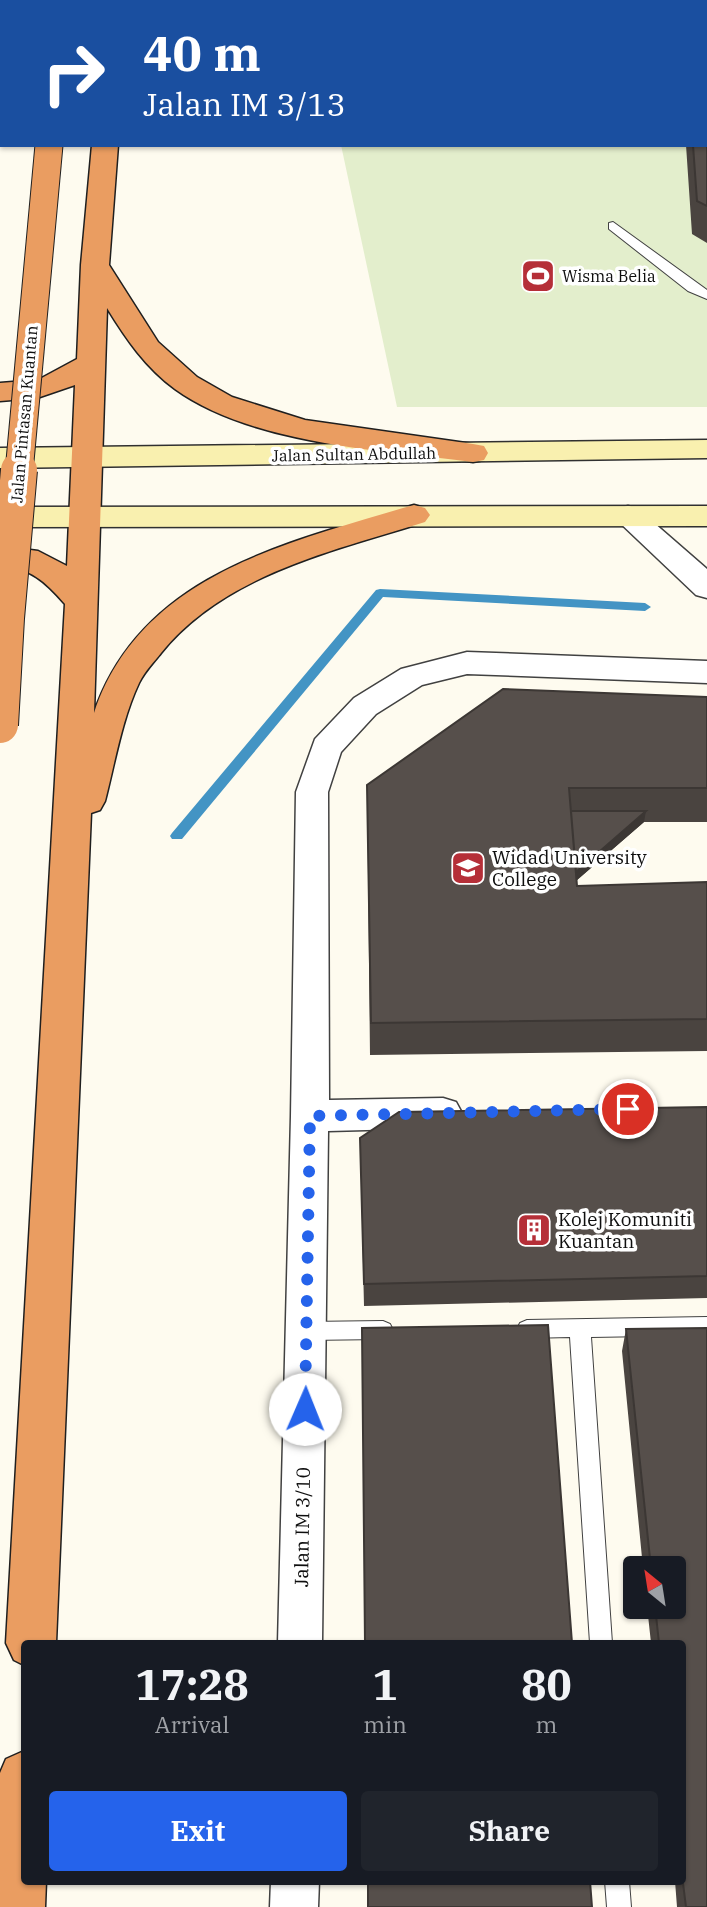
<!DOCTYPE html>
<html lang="en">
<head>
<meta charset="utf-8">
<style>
  :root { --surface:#171b24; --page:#20242c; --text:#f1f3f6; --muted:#9ea1a6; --accent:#2563eb }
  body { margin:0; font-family:"IBM Plex Serif",serif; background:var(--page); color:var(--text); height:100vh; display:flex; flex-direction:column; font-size:26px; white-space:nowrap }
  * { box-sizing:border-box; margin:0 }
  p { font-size:23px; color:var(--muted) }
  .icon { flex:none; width:38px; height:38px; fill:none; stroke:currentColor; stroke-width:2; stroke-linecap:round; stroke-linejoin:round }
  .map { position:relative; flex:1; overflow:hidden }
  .panel { position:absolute; left:21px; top:1640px; width:665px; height:245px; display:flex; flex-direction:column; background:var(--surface); border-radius:7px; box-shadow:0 2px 5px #0004 }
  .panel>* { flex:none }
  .top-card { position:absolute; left:0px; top:0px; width:707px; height:147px; box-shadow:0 2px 5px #0004; background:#1a4fa0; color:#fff; overflow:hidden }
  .needle { width:46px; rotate:330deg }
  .buttons { position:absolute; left:623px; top:1556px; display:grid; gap:14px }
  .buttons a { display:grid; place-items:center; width:63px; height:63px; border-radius:7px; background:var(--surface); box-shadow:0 2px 5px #0004; font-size:35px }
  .pin { position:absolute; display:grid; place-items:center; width:60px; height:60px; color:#fff; margin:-30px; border:4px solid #fff; border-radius:50%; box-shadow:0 2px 7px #0007 }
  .me { position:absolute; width:77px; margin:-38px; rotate:1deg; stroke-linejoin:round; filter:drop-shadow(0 0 5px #0008) }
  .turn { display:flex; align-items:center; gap:24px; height:147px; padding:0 28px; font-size:32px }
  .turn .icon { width:91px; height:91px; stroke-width:2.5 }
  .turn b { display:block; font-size:49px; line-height:60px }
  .eta { display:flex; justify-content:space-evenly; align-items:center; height:119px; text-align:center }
  .eta b { font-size:42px; font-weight:800; line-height:49px }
  .cta { display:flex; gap:14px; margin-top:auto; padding:14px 28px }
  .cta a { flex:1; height:80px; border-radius:7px; background:var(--accent); color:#fff; font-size:28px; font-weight:800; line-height:80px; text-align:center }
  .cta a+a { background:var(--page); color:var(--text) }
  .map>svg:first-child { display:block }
  .pitch { fill:#e3eecc }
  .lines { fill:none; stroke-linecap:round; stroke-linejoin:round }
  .stream { fill:#4394c4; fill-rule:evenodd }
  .lane-casing { stroke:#414141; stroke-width:2 }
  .street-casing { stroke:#414141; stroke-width:3 }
  .secondary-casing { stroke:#303030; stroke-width:3 }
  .highway-casing { stroke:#1f1f1f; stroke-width:3 }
  .lane { fill:#fff; fill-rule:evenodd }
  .street { fill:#fff; fill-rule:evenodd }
  .secondary { fill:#f9f0af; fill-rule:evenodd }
  .highway { fill:#ea9d61; fill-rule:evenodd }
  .highway-bridge-far1-casing { stroke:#1f1f1f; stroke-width:29; stroke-linecap:butt }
  .highway-bridge-casing { stroke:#1f1f1f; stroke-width:38; stroke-linecap:butt }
  .highway-bridge-far1 { stroke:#ea9d61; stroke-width:27 }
  .highway-bridge { stroke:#ea9d61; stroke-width:36 }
  .wall { fill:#4a4440 }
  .shaded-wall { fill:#3c3734 }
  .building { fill:#564f4b; stroke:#3c3734; stroke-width:2 }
  .route { stroke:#2563eb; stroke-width:12; stroke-dasharray:0 21.6 }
  .labels { text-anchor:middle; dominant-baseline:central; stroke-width:7; stroke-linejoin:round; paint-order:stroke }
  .far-poi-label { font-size:16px; fill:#0e0e0e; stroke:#fff; text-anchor:start }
  .far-street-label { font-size:16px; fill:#0e0e0e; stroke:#fff }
  .poi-label { font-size:19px; fill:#0e0e0e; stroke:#fff; text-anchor:start }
  .street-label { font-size:19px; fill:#0e0e0e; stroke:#fff }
</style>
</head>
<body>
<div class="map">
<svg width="707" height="1907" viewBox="0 0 707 1907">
  <rect width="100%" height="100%" fill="#fefbef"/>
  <path class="pitch" d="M310,0H707V407H397L341,145H705V2Z"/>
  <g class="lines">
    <path class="stream" d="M380,589L645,603L651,607L645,611L383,597L182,839H172L170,836L172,833L376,590Z"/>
    <g class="lane-casing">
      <path id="lane" d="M613,222L707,290V299L688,291L609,229V223Z
        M707,1317V1335L591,1337L612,1643H590L570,1337L527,1338L520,1335L517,1329L520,1323L527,1320Z
        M383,1321L390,1324L393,1330L390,1336L383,1339L306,1340L299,1337L296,1331L299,1325L306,1322Z
        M605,1881H629L631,1907H607Z"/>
    </g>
    <g class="street-casing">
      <path id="street" d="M628,506L638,509L707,569V598L696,595L618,521L614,515L618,509Z
        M467,652L707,661V683L467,674L422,685L376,714L341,752L328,792L329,1100L443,1098L456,1102L462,1113L456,1124L443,1128L328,1131L322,1643H278L291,1116L296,792L315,739L354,698L401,669Z
        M271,1881H319L318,1907H270Z"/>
    </g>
    <g class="secondary-casing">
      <path id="secondary" d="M707,440V458L0,468V448Z
        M707,506V526L0,527V507Z"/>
    </g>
    <g class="highway-casing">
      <path id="highway" d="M10,0H34L9,2Z
        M60,0H84V2H60Z
        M117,0H141L116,2Z
        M2,104V129L0,130V105Z
        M92,145H118L109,265L158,342L197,377L232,397L305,420L473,444L484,446L488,453L484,460L473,462C383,451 251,444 175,389C146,368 126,339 107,308L94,713C140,577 280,545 403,508L414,505L425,508L430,515L425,522C333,551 225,574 161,653C154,662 144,672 139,683C122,719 115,762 105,801L100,810L91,813L56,1643H24V1665L14,1660L6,1643L65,604C46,582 30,567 0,566V546L38,551L67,566L75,385L37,398L0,401V383L38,380L77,359L81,265Z
        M24,1751V1881H46L45,1907H0V1773L6,1759Z"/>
    </g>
    <use href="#lane" class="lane"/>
    <use href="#street" class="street"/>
    <use href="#secondary" class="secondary"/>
    <use href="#highway" class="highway"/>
    <g class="highway-bridge-far1-casing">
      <path id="highway-bridge-far1" d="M19,472L49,145"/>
    </g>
    <g class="highway-bridge-casing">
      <path id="highway-bridge" d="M0,725L6,618L19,470"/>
    </g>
    <use href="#highway-bridge-far1" class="highway-bridge-far1"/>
    <use href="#highway-bridge" class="highway-bridge"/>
  </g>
  <path class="wall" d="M707,1V243L692,234L686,145H705Z
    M707,697V822H644L576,881L577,886L707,882V1051L370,1055L367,785Z
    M707,1107V1298L364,1306L360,1138Z
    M707,1328V1907H677L675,1881H682V1643H651L647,1606H674V1568H643L622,1351L626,1329Z"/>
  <path class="shaded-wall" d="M646,811L644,822L570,886L571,876Z"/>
  <path class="building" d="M470,0H690L694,2H470Z
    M707,1V206L697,201L693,145H705V2Z
    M503,689L707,697V788H569L577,886L707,882V1019L371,1023L367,785Z
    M571,811H646L576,872Z
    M707,1107V1276L364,1284L360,1138L399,1112Z
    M548,1325L572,1643H365L362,1328Z
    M707,1328V1907H686L682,1875V1643H659L655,1606H674V1568H651L626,1329Z
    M368,1881H590L592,1907H368Z"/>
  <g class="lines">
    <path class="route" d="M305,1409L310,1116L628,1109"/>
  </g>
  <defs>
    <g id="stadium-square" transform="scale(1.75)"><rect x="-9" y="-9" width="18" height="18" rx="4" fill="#b52f38" stroke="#fff"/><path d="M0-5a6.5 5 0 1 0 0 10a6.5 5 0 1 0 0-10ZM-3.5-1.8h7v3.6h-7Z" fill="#fff"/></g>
    <g id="university-square" transform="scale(1.75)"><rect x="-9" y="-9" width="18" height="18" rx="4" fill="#b52f38" stroke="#fff"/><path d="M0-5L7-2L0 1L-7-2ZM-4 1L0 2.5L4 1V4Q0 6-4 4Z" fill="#fff"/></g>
    <g id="building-square" transform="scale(1.75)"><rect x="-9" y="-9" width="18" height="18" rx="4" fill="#b52f38" stroke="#fff"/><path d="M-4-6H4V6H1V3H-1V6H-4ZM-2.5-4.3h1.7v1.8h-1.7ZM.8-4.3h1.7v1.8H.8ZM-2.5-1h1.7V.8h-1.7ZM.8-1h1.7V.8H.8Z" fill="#fff"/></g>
  </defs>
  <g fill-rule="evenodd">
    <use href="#stadium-square" x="538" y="276"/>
    <use href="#university-square" x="468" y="868"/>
    <use href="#building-square" x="534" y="1230"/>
  </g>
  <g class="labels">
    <g class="far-poi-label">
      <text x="562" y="276">Wisma Belia</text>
    </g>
    <g class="far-street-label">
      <text transform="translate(24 414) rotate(-85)">Jalan Pintasan Kuantan</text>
      <text transform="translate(354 454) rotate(-1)">Jalan Sultan Abdullah</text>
    </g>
    <g class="poi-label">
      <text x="492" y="857">Widad University<tspan x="492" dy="22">College</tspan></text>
      <text x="558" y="1219">Kolej Komuniti<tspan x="558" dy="22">Kuantan</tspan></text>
    </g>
    <g class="street-label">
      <text transform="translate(302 1527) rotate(-89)">Jalan IM 3/10</text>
    </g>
  </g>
</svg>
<div class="buttons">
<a><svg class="needle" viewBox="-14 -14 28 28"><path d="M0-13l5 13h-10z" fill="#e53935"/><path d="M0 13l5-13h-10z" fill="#9ea1a6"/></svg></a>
</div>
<div class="pin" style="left:628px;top:1109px;background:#d93025"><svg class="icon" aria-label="arrive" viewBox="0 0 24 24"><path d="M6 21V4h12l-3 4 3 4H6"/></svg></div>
<svg class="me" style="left:305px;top:1409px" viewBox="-20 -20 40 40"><circle r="19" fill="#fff"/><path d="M0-13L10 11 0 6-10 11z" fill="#2563eb"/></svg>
<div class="top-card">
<div class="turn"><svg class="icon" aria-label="right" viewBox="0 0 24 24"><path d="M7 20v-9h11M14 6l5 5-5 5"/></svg><div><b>40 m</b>Jalan IM 3/13</div></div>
</div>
<section class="panel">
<div class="eta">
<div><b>17:28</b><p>Arrival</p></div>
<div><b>1</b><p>min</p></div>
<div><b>80</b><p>m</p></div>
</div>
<div class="cta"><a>Exit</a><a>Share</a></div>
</section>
</div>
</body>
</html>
